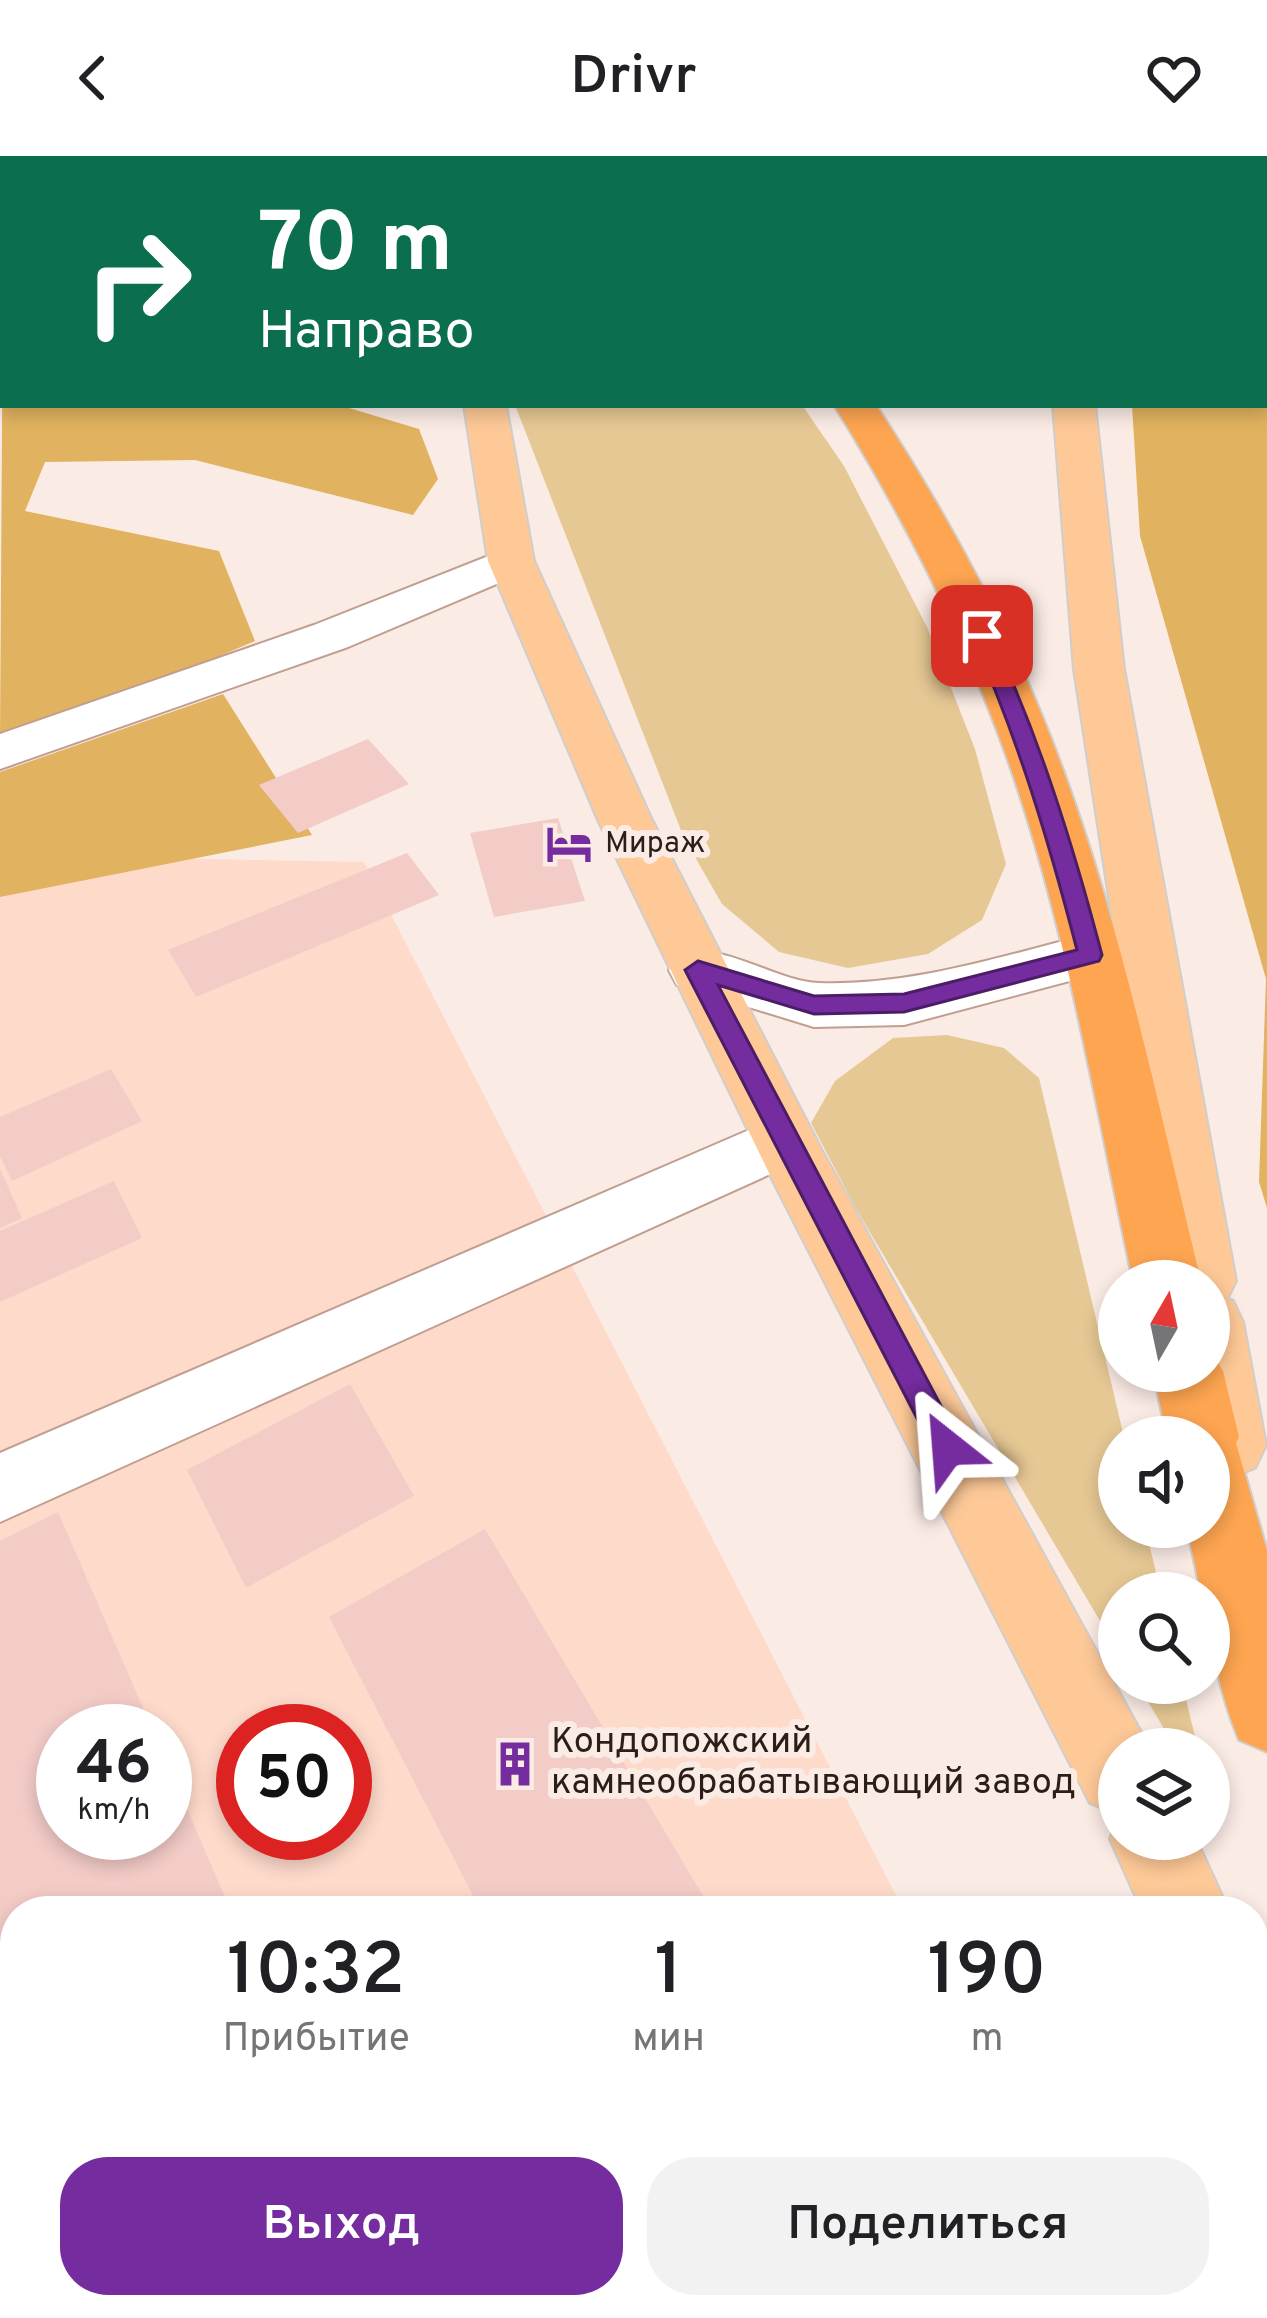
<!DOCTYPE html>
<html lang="ru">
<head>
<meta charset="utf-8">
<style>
  :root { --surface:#fff; --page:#f2f2f2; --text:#202124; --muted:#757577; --accent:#752c9f }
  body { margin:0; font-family:Overpass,sans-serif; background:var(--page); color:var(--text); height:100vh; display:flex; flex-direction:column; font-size:45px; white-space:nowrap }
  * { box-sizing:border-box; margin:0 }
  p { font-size:39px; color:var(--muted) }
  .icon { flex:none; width:66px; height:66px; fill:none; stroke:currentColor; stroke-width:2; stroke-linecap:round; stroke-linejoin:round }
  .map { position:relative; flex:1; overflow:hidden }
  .drawer { position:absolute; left:0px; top:1740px; width:1269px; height:423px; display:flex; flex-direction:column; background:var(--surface); border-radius:48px 48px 0 0; box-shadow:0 6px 18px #0003 }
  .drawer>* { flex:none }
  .top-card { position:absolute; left:0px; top:0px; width:1269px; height:252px; box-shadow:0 6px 18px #0003; background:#0b6e4f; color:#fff; overflow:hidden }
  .needle { width:78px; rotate:9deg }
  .controls { position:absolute; left:1098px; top:1104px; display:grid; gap:24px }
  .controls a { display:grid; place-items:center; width:132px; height:132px; border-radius:50%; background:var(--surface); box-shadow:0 6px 18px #0003; font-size:60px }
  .speed { position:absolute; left:36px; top:1548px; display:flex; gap:24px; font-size:60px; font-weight:700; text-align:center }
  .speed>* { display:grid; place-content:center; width:156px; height:156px; border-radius:50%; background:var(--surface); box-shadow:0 6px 18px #0003; line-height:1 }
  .speed small { font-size:30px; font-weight:400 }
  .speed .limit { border:18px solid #d22; background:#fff; color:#111 }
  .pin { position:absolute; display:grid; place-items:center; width:102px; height:102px; color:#fff; margin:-51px; border-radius:24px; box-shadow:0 6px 18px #0006 }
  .me { position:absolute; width:132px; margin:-66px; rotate:332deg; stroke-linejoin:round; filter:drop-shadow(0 0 9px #0008) }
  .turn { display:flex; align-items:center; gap:42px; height:252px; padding:0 60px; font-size:54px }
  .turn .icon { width:156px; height:156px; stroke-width:2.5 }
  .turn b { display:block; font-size:84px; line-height:102px }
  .eta { display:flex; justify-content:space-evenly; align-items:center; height:204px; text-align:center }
  .eta b { font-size:72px; font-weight:600; line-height:84px }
  .action { display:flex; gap:24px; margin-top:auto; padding:24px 60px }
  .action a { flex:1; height:138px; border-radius:48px; background:var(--accent); color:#fff; font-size:48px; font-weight:600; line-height:138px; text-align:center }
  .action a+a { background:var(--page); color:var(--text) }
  header { display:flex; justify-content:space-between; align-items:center; height:156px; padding:0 60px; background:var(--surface); font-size:54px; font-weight:600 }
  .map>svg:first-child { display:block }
  .built { fill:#fedacb; fill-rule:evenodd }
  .green { fill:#e6c894 }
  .forest { fill:#e1b25f }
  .building { fill:#f3cbc7 }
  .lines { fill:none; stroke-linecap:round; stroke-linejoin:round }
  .minor-casing { stroke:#c19e90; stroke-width:4 }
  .major-casing { stroke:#d0cecc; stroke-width:4 }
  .highway-casing { stroke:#d0cecc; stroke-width:4 }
  .minor { fill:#fff; fill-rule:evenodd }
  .major { fill:#fec997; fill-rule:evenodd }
  .highway { fill:#fda551; fill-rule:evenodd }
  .rail { stroke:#9d8e89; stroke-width:6; stroke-dasharray:12 12; stroke-linecap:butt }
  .route { fill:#752c9f; stroke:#4c1d67; stroke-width:3 }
  .labels { text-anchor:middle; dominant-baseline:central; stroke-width:12; stroke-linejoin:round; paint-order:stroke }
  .poi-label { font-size:30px; fill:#2b1e19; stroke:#fbebe5; text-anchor:start }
  .near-poi-label { font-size:36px; fill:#2b1e19; stroke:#fbebe5; text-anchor:start }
</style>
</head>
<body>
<header><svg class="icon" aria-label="back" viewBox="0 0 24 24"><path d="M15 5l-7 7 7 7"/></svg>Drivr<svg class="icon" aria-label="heart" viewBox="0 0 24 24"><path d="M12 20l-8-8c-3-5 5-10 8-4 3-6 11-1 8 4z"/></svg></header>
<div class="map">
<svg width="1267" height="2162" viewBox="0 0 1267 2162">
  <rect width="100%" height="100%" fill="#fbebe5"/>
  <path class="built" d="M0,699L364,706L904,1755H15V2148H1107L1114,2162H0ZM63,1575H165V1677H63ZM243,1575H345V1677H243Z"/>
  <path class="green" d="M515,249H802L844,310L927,471L975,593L1006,708L982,764L928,798L848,812L779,796L722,748L684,682Z
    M947,879L1004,892L1039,922L1124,1281H1119V1371H1145L1161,1437H1119V1497L855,1051L811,967L835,925L893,882Z
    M1137,1527H1182L1198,1593H1176Z"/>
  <path class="forest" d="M3,119V249H339L419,273L438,323L413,359L195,304L45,306L25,355L219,395L255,485L69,564L0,585Z
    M1267,176V1052L1259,1026L1266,823L1140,380L1132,249H1266Z
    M223,538L312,679L0,741V616Z"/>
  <path class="building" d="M368,583L409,628L298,677L259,629Z
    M558,662L585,745L494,761L470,677Z
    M407,697L439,739L196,841L168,794Z
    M111,913L142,965L12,1025L0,1000V961Z
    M0,1013L22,1062L0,1072Z
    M114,1025L142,1082L0,1146V1075Z
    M350,1228L414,1340L246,1432L187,1314Z
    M58,1356L153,1575H63V1677H165V1602L231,1755H15V2148H402L408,2162H0V1385Z
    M485,1373L712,1755H481L329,1461Z
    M684,2148H946L955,2162H691Z"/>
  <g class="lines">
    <g class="minor-casing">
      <path id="minor" d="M511,391L527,395L534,405L527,415L348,491L0,613V578L314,469Z
        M1091,778L1111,784L1120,799L1111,814L904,869L814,871L677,829L669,814L677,799C725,784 772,825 819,827C913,830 1001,800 1091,778Z
        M784,959L806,966L816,984L806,1002L0,1366V1297Z"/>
    </g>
    <g class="major-casing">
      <path id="major" d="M464,249H506L534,405L652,664L821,993L1148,1589L1149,1593H1119V1659L1090,1647L766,1011L598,664L488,405Z
        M1053,249H1095L1124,513L1236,1125L1227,1143L1233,1145L1243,1166L1266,1289L1255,1312L1230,1322L1209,1314V1281H1193L1182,1215H1209V1125H1168L1074,513Z
        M1119,1662V1683H1196L1229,1755H1142L1110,1683Z
        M1254,1872L1267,1877V1994L1254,1988Z"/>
    </g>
    <g class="highway-casing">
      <path id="highway" d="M606,0H642L644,3H608Z
        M834,249H876C951,364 1016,485 1063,614C1124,780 1159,954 1201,1125H1133C1096,953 1068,777 1010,610C965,482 905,363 834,249Z
        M1209,1192L1223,1215L1239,1281L1236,1287L1267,1395V1596L1239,1584C1220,1538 1209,1487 1209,1437H1201L1187,1371H1209V1281H1167L1153,1215H1209Z"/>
    </g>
    <use href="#minor" class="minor"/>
    <use href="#major" class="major"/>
    <use href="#highway" class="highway"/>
    <path class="rail" d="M269,3L276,0"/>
  </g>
  <path class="route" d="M982,474L992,480C1040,583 1073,689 1102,799L1099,805L904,856L814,858L718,829L958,1282L963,1292L958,1301L948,1305L937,1301L685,814L698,805L814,840L904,838L1077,794C1049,686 1018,582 972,480Z"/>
  <defs>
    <g id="hotel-bare" transform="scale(3.6)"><path d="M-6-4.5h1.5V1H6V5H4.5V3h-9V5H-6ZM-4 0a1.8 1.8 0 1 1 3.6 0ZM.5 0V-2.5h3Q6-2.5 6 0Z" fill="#752c9f" stroke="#fbebe5" stroke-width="2.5" paint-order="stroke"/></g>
    <g id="building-bare" transform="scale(3.6)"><path d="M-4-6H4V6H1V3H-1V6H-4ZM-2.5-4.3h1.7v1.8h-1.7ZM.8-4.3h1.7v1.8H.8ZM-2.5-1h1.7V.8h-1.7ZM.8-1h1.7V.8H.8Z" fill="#752c9f" stroke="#fbebe5" stroke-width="2.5" paint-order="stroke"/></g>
  </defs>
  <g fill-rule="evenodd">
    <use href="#hotel-bare" x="569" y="688"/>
    <use href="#building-bare" x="515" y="1608"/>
  </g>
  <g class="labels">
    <g class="poi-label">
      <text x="605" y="688">Мираж</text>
    </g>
    <g class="near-poi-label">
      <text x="551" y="1587">Кондопожский<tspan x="551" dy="41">камнеобрабатывающий завод</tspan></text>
    </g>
  </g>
</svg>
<div class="controls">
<a><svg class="needle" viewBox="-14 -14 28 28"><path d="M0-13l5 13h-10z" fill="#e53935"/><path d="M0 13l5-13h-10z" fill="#757577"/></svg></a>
<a><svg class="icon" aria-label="sound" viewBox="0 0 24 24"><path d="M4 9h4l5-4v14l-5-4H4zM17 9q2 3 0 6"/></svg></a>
<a><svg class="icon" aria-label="search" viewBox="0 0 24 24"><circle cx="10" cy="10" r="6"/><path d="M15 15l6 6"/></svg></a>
<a><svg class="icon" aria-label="layers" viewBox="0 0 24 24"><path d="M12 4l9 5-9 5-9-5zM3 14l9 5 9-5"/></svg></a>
</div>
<div class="speed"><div>46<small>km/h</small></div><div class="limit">50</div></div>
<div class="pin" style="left:982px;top:480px;background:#d93025"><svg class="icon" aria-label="arrive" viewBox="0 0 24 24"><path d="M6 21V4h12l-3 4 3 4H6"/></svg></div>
<svg class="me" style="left:948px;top:1292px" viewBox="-20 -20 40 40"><path d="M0-17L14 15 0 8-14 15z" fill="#752c9f" stroke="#fff" stroke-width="4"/></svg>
<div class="top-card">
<div class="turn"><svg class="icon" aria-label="right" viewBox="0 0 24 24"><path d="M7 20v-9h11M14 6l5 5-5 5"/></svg><div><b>70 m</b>Направо</div></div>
</div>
<section class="drawer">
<div class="eta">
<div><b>10:32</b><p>Прибытие</p></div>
<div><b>1</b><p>мин</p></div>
<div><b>190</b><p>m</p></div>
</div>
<div class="action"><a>Выход</a><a>Поделиться</a></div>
</section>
</div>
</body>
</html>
